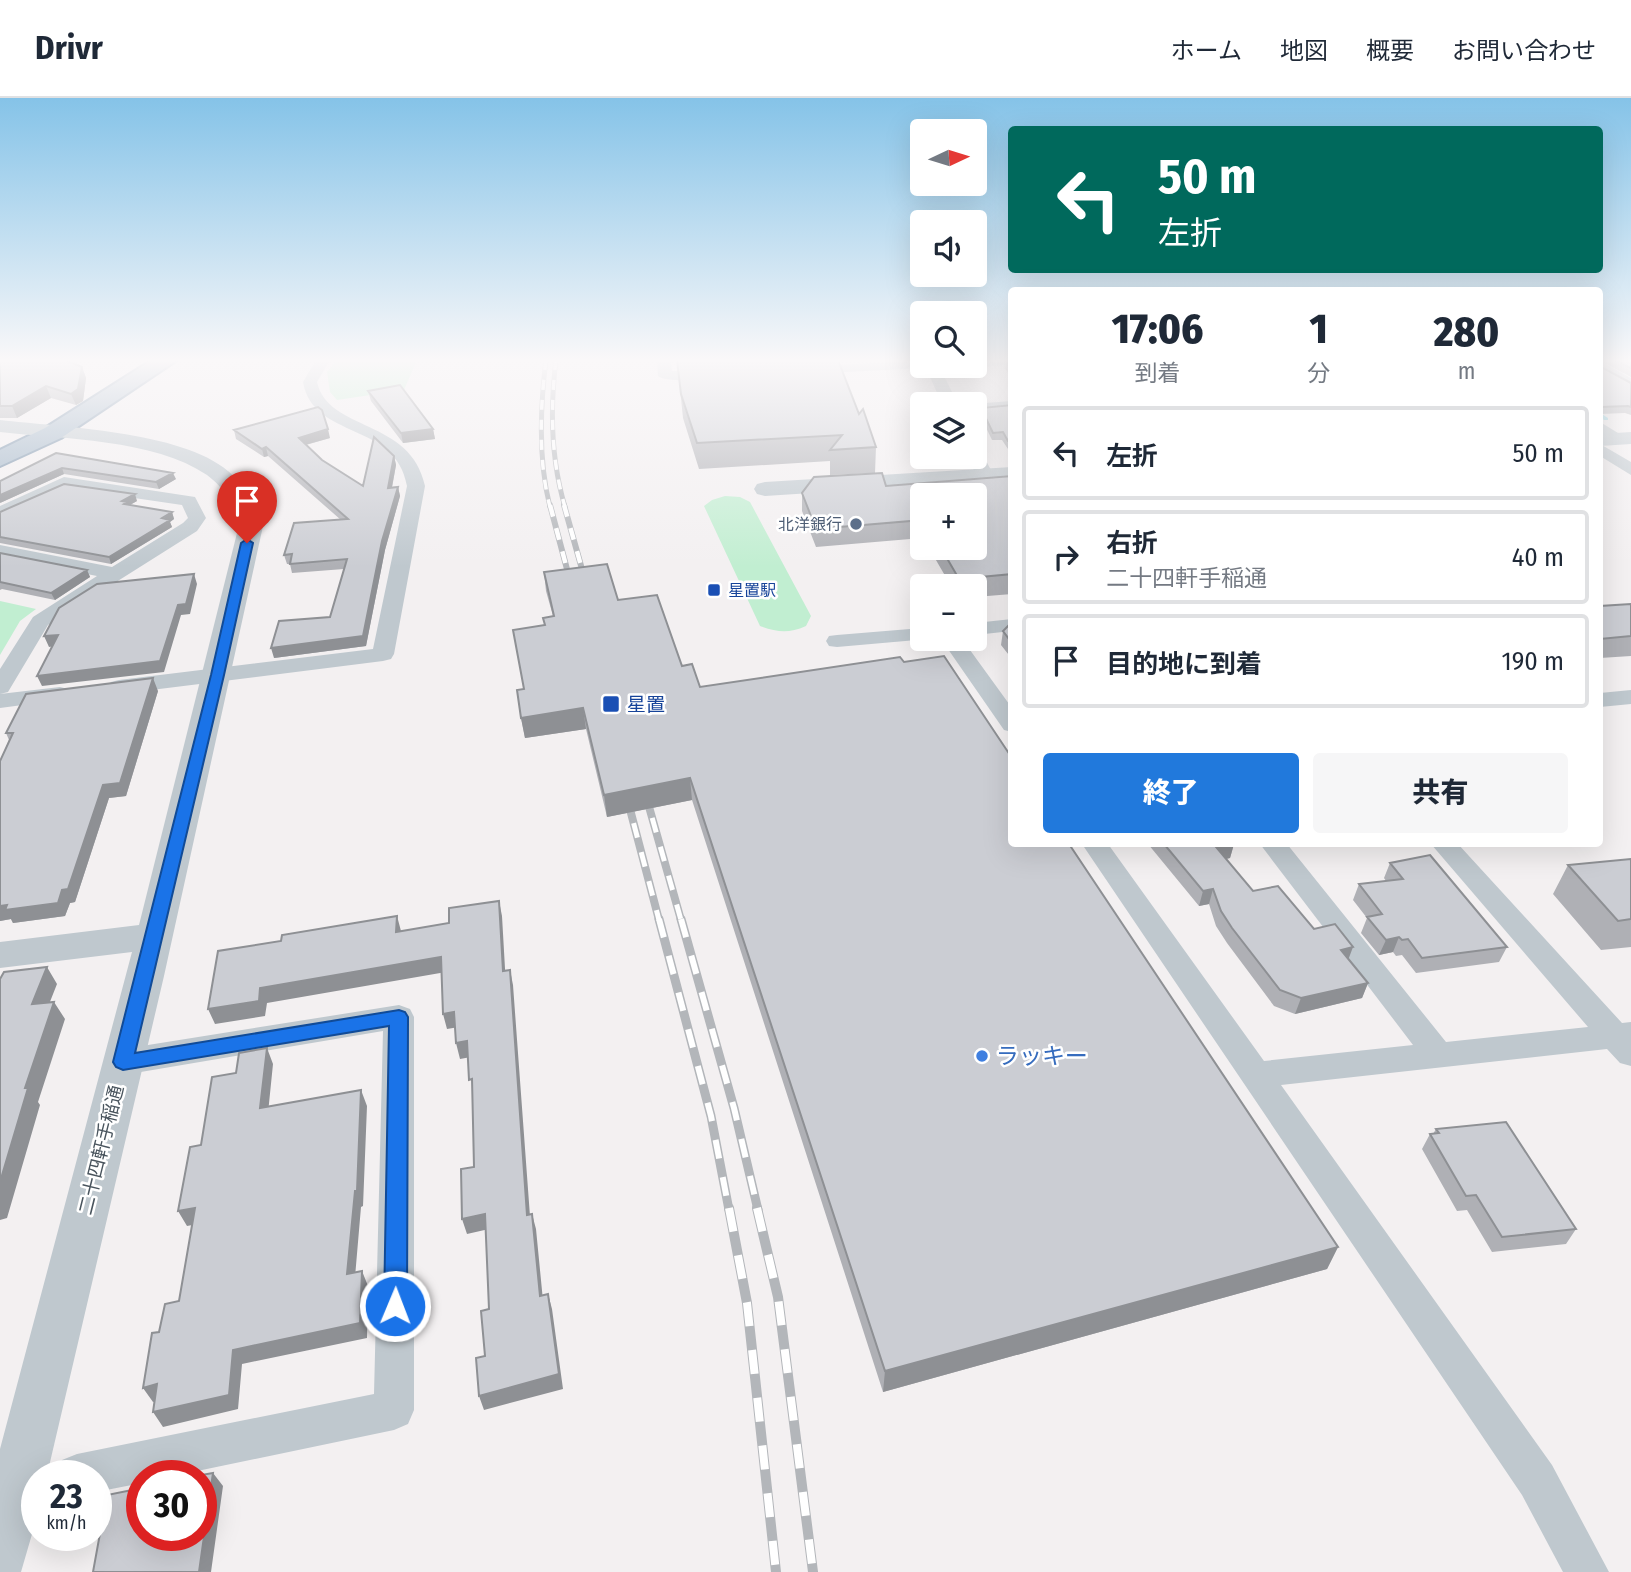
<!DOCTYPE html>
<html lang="ja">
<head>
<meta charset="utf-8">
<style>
  :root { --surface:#fff; --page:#f6f6f7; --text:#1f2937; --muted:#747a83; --line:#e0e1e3; --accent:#2179dc }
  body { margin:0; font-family:"Fira Sans Condensed","Noto Sans JP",sans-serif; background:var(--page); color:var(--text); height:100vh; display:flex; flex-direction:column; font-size:26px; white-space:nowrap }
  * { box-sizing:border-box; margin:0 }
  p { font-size:23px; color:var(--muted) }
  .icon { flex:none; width:38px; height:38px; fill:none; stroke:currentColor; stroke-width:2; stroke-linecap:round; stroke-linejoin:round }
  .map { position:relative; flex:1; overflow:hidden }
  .side { position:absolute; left:1008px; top:189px; width:595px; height:560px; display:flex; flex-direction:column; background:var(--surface); border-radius:7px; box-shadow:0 7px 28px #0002 }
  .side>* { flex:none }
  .hud { position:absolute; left:1008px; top:28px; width:595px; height:147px; border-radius:7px; box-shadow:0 7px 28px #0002; background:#00695c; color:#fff; overflow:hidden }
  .needle { width:46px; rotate:86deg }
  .tools { position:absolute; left:910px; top:21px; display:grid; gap:14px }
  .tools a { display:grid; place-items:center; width:77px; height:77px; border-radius:7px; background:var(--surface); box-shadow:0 7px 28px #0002; font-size:35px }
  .speed { position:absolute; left:21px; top:1362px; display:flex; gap:14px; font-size:35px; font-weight:700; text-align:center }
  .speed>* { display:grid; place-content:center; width:91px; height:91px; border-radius:50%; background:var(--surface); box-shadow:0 7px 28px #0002; line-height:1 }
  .speed small { font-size:18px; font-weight:400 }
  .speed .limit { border:10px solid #d22; background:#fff; color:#111 }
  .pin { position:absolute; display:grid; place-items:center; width:60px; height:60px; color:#fff; margin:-72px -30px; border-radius:50% 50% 50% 0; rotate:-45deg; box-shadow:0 0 7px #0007 }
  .pin .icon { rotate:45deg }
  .me { position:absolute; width:77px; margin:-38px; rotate:1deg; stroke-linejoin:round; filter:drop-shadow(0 0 5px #0008) }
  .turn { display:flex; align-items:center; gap:24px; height:147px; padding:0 35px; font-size:32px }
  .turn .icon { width:91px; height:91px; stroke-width:2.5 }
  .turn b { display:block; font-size:49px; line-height:60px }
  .eta { display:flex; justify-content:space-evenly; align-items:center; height:119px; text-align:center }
  .eta b { font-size:42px; font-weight:800; line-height:49px }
  .primary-button { display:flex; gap:14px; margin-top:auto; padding:14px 35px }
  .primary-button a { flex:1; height:80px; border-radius:7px; background:var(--accent); color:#fff; font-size:28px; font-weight:800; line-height:80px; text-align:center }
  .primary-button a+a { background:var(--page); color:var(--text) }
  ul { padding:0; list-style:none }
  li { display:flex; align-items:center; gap:21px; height:94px; margin:0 14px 10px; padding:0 21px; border:4px solid var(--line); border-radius:7px }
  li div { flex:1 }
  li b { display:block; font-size:26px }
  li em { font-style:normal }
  header { display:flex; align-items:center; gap:42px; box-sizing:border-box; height:98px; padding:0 35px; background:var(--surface); border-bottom:2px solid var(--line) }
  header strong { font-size:33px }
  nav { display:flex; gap:38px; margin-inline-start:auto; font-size:24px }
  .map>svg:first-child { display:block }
  .green { fill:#c1eed1 }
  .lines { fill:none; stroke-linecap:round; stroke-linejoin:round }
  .stream { fill:#90d9e9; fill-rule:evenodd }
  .trunk-casing { stroke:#7690a9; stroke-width:4 }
  .minor { fill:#bfc8ce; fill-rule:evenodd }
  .tertiary { fill:#bfc8ce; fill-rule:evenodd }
  .trunk { fill:#9eb3c6; fill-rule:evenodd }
  .rail-far4-casing { stroke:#b3b6ba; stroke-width:5 }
  .rail-far3-casing { stroke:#b3b6ba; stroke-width:6 }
  .rail-far2-casing { stroke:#b3b6ba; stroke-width:8 }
  .rail-far1-casing { stroke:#b3b6ba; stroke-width:9 }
  .rail-casing { stroke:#b3b6ba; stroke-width:10 }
  .rail-far4 { stroke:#fff; stroke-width:3.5; stroke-dasharray:10; stroke-linecap:butt }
  .rail-far3 { stroke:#fff; stroke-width:4.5; stroke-dasharray:12; stroke-linecap:butt }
  .rail-far2 { stroke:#fff; stroke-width:5; stroke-dasharray:15; stroke-linecap:butt }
  .rail-far1 { stroke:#fff; stroke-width:6; stroke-dasharray:19; stroke-linecap:butt }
  .rail { stroke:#fff; stroke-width:8; stroke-dasharray:24; stroke-linecap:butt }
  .wall { fill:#afb0b5 }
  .shaded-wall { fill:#8e9094 }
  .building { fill:#cbcdd3; stroke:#8e9094; stroke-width:2 }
  .route { fill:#1a73e8; stroke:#114b97; stroke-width:2 }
  .service-dot { fill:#5c6f8a; stroke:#fff; stroke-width:2.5 }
  .transit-dot { fill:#1a4fb4; stroke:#fff; stroke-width:2.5 }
  .shop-dot { fill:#3f7fe0; stroke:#fff; stroke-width:2.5 }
  .labels { text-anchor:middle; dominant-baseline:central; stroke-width:5; stroke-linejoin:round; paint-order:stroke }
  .far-service-label { font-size:16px; fill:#4e5e75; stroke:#fff; text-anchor:end }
  .far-transit-label { font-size:16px; fill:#164399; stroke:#fff; text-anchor:start }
  .transit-label { font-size:19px; fill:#164399; stroke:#fff; text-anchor:start }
  .street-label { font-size:19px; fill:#49545d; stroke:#fff }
  .near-shop-label { font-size:23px; fill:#366cbe; stroke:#fff; text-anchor:start }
</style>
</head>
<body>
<header>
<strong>Drivr</strong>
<nav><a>ホーム</a><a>地図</a><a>概要</a><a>お問い合わせ</a></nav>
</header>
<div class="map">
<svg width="1631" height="1474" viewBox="0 0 1631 1474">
  <rect width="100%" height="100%" fill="#f3f0f1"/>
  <path class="green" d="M337,262H417L404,292L337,302L330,294L327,274Z
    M725,398L740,399L750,404L811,518L806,528C788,536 777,534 760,528L704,408L712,402Z
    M0,503L36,511L20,523L0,557Z"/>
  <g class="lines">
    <path class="stream" d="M1600,315L1608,320V322H1604L1600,319Z"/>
    <g class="trunk-casing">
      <path id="trunk" d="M152,262H177L61,340L0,368V352L45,330Z"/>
    </g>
    <path class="minor" d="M316,262H330L317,284C328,334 411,320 425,388L394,556L391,561L383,563L119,596L111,594L108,589L111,584L119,582L373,551L407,388C396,323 313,342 303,284Z
      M657,262H671L672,273L714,272L721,276C713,283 666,285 658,278Z
      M975,262H1012V267L970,268H975Z
      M922,263V268H939L958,306H942L926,270L805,276L798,272L805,268Z
      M1600,263L1631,280V290L1600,273Z
      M1012,303V313L975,315V306H971Z
      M1600,324L1623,338L1625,341L1623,344H1611L1600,336Z
      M1600,346L1631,364V377L1600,358Z
      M975,352L981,353L993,376L990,380L984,381L978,380L967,359H975Z
      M64,379L195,399L206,420L197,433L48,527L8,594L0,596V571L33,519L97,478L0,459V447L112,469L183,425L188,420L182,407L66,390L0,420V408Z
      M1012,521V533L975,537V525Z
      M922,530V541H928L837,549L829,548L826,543L829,538L837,537Z
      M941,541H962L1012,610V634L1004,632Z
      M60,589L68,591L71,596L68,601L0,610V596Z
      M1631,592V606L1600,609V595Z
      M1082,746H1108L1264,963L1413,947L1260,746H1287L1446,944L1588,929L1431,746H1458L1622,925L1631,924V968L1620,965L1607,951L1281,987L1552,1367L1609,1474H1563L1522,1397Z
      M399,907L410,911L414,919V1312L408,1326L394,1332L178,1377H142V1385L96,1394V1377H56L62,1362L77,1356L374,1296L383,933L123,977L112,973L107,964L112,955L123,951Z"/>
    <path class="tertiary" d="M0,322C61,329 181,333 228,373C243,385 254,403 265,419L164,878L47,1377H37V1419L21,1474H0V1351L132,854L0,870V844L139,827L241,419C232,404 222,388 207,377C154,341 62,341 0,334Z
      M1631,334V346L1600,348V336Z
      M1012,369V382L765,398L757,396L754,391L757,386L765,384Z"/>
    <use href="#trunk" class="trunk"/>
    <g class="rail-far4-casing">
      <path id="rail-far4" d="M546,262C540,310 538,362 550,409
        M556,262C550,310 551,362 565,409"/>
    </g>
    <g class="rail-far3-casing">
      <path id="rail-far3" d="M550,407L572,490
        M564,407L587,489"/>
    </g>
    <g class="rail-far2-casing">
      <path id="rail-far2" d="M644,691L681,822
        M626,696L659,822"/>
    </g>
    <g class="rail-far1-casing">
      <path id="rail-far1" d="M659,821L711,1018L729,1112
        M681,821L734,1010L758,1112"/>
    </g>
    <g class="rail-casing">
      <path id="rail" d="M729,1110L747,1205L776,1474
        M757,1110L778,1199L813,1474"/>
    </g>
    <use href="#rail-far4" class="rail-far4"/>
    <use href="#rail-far3" class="rail-far3"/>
    <use href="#rail-far2" class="rail-far2"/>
    <use href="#rail-far1" class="rail-far1"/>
    <use href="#rail" class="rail"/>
  </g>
  <path class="wall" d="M0,262L82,269L86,280L83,303L76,307L51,300L17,320H0Z
    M677,262L859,316L876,349L875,375L830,377V363L699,371L683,320Z
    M1012,262V281L1005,270L1006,263Z
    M1600,262H1631V279L1601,263V269L1631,285V317L1625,315L1600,316Z
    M368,293L433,331L435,341L403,345L371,303Z
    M1012,307V357L1010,355L1011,350L1008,351L1002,342H992L980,317L981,310Z
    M234,332L330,340L306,347L322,362L363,388L394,358L396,367L392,390L398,389L400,398L385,452L366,548L274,560L330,519L344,471L292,475L290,466H287L284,457L341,422L268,358L264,359L236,341Z
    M56,355L176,381L159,391L64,376L0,405Z
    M1012,378V496L975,499V488H951L929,450H975L922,397V440L816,449L802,413V395Z
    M137,403L130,407L172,414L174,421L170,424L172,429L111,466L0,445V414Z
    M0,455L87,472L90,479L55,502L2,491L0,492Z
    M544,474L618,502L682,568L700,589L904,564L1338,1149L1327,1171L883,1294L692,702L607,719L586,631L525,640L521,620L545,527L553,518L546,493Z
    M1631,506V558L1600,560V508Z
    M1012,524V561L1001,547L1003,533Z
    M158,593L126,698L109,700L75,804L70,805L65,818L13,825L11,821L0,823V663L9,642L6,635Z
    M1148,746H1234L1230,760L1226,761L1253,793L1314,831L1348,861L1368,885L1362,900L1295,916L1274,908L1227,845L1216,828L1209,806L1199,808Z
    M1631,761V849L1601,852L1553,796L1568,767Z
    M1390,765L1507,849L1499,864L1416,875L1402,857L1396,858L1393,854L1379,857L1361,835L1367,820L1353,802L1359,786L1386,783L1384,780Z
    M1436,1031L1576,1131L1566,1146L1492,1154L1467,1112L1457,1113L1422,1051L1430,1036H1433Z"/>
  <path class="shaded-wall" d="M82,269L86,280L83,303L76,307L71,296Z
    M46,288L51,300L17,320L12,308Z
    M328,331L330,340L301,348L299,340Z
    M433,331L435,341L403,345L401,335Z
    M266,349L268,358L264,359L262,351Z
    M394,358L396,367L390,399L388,390Z
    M62,370L64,376L0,405V397Z
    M173,375L176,381L159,391L156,384Z
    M398,389L400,398L385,452L366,548L274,560L271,550L363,538L382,443Z
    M135,396L137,403L128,408L122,403Z
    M172,414L174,421L170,424L172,429L111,466L109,459Z
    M87,472L90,479L55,502L51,495Z
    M194,476L197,486L190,516L181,517L164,574L42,588L37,578Z
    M58,537L62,547L49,549L44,538Z
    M153,580L158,593L126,698L109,700L75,804L70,805L65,818L13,825L11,821L0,823V808L103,687Z
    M583,610L586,631L525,640L521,620Z
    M690,680L692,702L607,719L604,697Z
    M1234,746L1230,760L1212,764L1216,749Z
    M1213,791L1209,806L1199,808L1203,793Z
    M499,803L502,818L506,888L503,873Z
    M397,818L401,833L396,834Z
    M1399,839L1393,854L1379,857L1386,842Z
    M1353,849L1347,865L1341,852Z
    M441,859L446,874L267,905L265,918L215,926L208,911L260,890Z
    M47,869L57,886L42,924L32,906Z
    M510,872L513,887L531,1132L527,1117Z
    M1368,885L1362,900L1295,916L1301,900Z
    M54,904L65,921L38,1004L40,1007L7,1120L0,1122V1084L25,990Z
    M454,914L459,929L447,931L443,916Z
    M467,943L471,959L460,961L456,945Z
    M267,950L273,966L267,1025L260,1010Z
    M361,992L367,1008L363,1108L361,1109L354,1191L347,1176Z
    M195,1110L203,1125L187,1128L178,1113Z
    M485,1116L489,1131L467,1136L462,1121Z
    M532,1116L536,1131L544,1213L540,1198Z
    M1338,1149L1327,1171L883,1294L885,1273Z
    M362,1173L368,1188L367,1240L242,1266L238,1311L163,1329L153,1314L233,1252Z
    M548,1196L552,1211L563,1291L484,1312L479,1298Z
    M157,1286L167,1301L153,1304L143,1290Z
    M213,1375L223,1388L211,1474H199Z"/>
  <path class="building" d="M0,262H66L82,269L78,291L71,296L46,288L12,308H0Z
    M677,262H838L859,316L863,311L876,349L830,352L842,337L697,345L681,296Z
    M1012,262V272L1006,263Z
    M1600,262H1601V269L1631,285V309L1628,308L1600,309Z
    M1615,262H1631V270Z
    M400,287L433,331L401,335L368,293Z
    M1012,307V343H1008L1003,334L993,335L981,310Z
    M318,309L322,312L328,331L299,340L322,362L363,388L374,339L394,358L388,390L398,389L382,443L363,538L271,550L279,523L330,519L347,461L290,466L292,456L284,457L294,425L348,421L266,349L262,351L234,332Z
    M56,355L173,375L156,384L62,370L0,397V383Z
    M882,375L886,388L1012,378V476L959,481L941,450H975V397H922V422L816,431L802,395L814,379Z
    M64,386L135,396L122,403L127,404L124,406L172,414L162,420L170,422L109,459L0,439V414Z
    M0,455L87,472L51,495L0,484Z
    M607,466L618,502L657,497L682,568L692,566L700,589L900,559L904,564L944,558L1012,660V746H1069L1338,1149L885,1273L690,680L604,697L583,610L521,620L517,592L524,591L513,532L545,527L543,520L554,518L544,474Z
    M194,476L186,506L178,507L160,563L37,578L58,537L44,538L59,510L97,486Z
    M1631,506V538L1600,541V508Z
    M1012,524V545L1003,533Z
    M153,580L120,685L103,687L68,791L62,792L58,805L5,812L7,807L0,808V663L13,635H6L26,596Z
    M1164,746H1234L1216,749L1253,793L1278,788L1314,831L1335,826L1353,849L1341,852L1368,885L1301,900L1280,892L1232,830L1221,813L1213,791L1203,793Z
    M1430,757L1507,849L1422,860L1408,841L1402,842L1399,839L1386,842L1367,819L1382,816L1359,786L1403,781L1390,765Z
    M1631,761V821L1618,823L1568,767Z
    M499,803L503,873L510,872L527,1117L532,1116L540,1198L548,1196L559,1276L479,1298L476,1260L485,1258L481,1213L489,1211L485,1116L462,1121L461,1071L474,1069L472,981L469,982L467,943L456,945L454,914L443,916L441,859L260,890L259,903L208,911L218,853L281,843L282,837L397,818L396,834L449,825V810Z
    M47,869L32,906L54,904L25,990H28L0,1084V881L4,874Z
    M267,950L260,1010L361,992L357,1093H355L347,1176L362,1173L360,1225L233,1252L229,1297L153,1314L157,1286L143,1290L152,1235L159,1234L165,1206L179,1203L195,1110L178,1113L190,1049L201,1047L212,979L236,975L239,955Z
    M1506,1024L1576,1131L1502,1139L1476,1097L1466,1098L1430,1036L1439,1035L1436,1031Z
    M213,1375L199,1474H93L107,1397L142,1390V1437H201V1377Z"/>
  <linearGradient id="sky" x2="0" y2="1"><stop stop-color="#85c3e8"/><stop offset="0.56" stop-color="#faf8f9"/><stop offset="1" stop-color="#faf8f9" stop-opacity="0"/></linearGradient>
  <rect width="1631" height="469" fill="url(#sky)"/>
  <path class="route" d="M247,441L253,445L224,577L135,955L399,912L405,914L408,919L407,1208L403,1215L395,1218L387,1215L384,1208L389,928L123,972L116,969L113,964L211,577L241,445Z"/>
  <circle class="service-dot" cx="856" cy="426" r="7"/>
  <g class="transit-dot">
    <rect x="707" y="485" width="14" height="14" rx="3.5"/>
    <rect x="602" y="597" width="18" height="18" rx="3.5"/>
  </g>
  <circle class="shop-dot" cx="982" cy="958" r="7"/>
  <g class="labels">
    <g class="far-service-label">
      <text x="842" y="426">北洋銀行</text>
    </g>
    <g class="far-transit-label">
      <text x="728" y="492">星置駅</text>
    </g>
    <g class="transit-label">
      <text x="627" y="606">星置</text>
    </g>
    <g class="street-label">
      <text transform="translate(101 1052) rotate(-76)">二十四軒手稲通</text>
    </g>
    <g class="near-shop-label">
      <text x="996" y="958">ラッキー</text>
    </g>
  </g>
</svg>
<div class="tools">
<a><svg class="needle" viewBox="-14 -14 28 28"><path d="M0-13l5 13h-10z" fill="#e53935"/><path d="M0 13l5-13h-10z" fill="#747a83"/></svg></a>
<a><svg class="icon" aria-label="sound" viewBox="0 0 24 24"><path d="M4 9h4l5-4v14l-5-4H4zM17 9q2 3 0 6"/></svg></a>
<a><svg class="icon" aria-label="search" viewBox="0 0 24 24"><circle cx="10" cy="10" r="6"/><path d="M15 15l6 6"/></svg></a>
<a><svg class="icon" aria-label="layers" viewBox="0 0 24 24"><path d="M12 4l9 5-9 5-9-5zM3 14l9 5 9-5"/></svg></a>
<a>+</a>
<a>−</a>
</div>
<div class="speed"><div>23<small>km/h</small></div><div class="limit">30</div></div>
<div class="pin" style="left:247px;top:445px;background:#d93025"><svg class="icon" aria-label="arrive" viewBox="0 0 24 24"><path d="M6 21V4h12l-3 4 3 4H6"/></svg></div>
<svg class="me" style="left:395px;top:1208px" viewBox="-20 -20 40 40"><circle r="17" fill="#1a73e8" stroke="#fff" stroke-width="3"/><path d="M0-11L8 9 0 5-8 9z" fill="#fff"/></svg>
<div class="hud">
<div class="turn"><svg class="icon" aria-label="left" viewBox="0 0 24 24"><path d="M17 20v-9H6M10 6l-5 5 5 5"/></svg><div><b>50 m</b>左折</div></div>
</div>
<section class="side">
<div class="eta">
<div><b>17:06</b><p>到着</p></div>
<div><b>1</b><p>分</p></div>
<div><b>280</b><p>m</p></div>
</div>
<ul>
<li><svg class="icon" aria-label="left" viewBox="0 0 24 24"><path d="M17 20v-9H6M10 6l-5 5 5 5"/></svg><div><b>左折</b></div><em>50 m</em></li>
<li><svg class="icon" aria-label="right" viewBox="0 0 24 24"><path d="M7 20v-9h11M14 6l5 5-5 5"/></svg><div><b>右折</b><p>二十四軒手稲通</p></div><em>40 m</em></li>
<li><svg class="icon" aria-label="arrive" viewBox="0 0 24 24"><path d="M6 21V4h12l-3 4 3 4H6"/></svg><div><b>目的地に到着</b></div><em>190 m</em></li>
</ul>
<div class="primary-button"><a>終了</a><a>共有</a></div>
</section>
</div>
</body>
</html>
